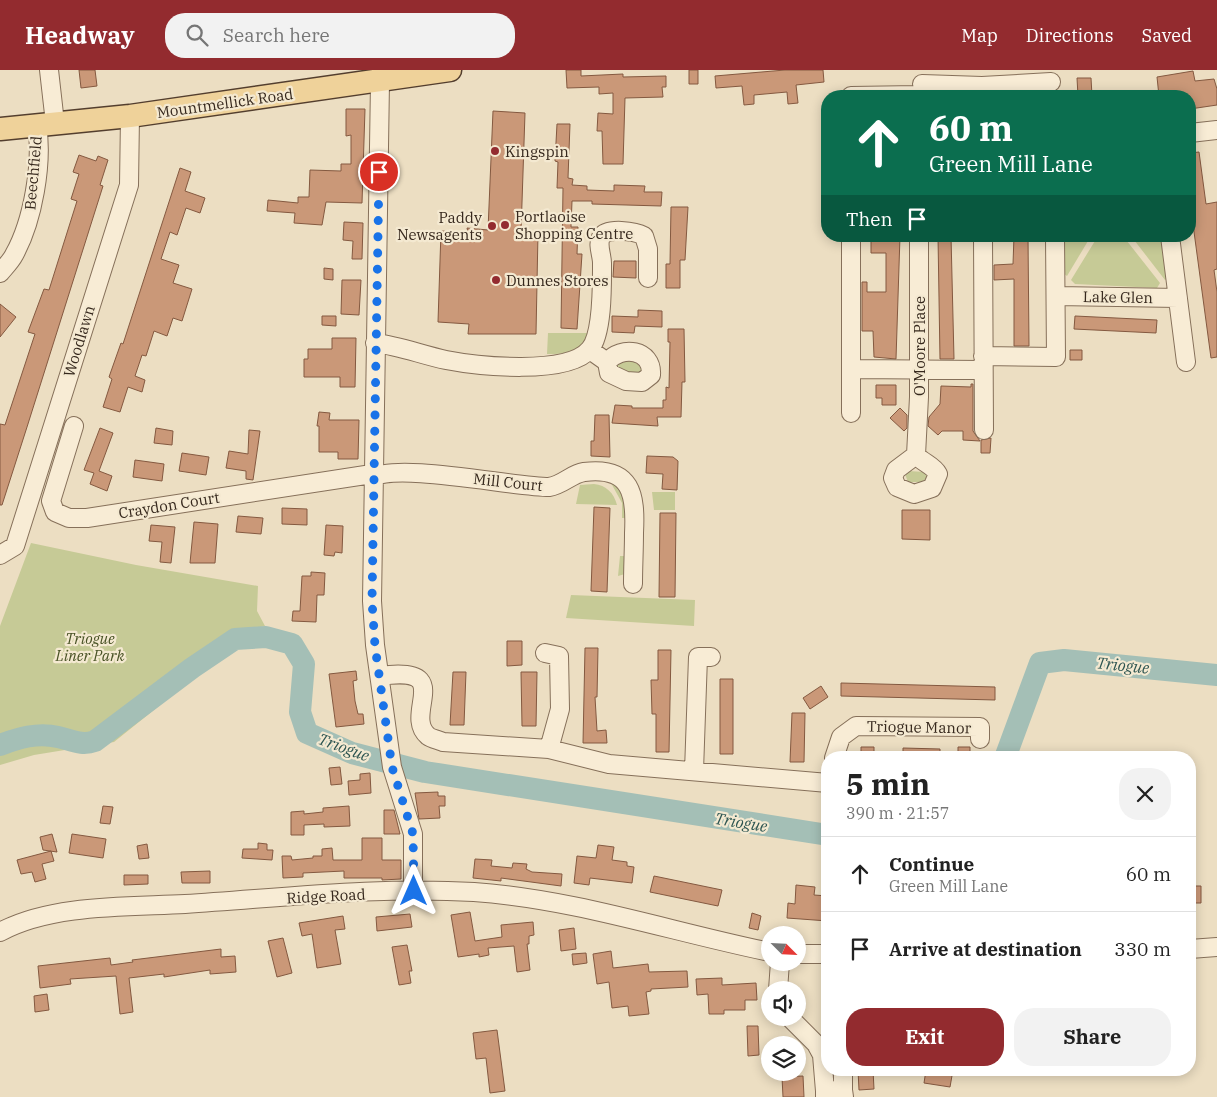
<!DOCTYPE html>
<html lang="en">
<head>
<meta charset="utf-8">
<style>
  :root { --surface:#fff; --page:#f2f2f2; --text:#222; --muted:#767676; --line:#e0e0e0; --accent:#932b2f }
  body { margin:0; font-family:"IBM Plex Serif",serif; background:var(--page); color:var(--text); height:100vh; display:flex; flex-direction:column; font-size:19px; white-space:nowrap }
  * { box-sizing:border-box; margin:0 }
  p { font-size:16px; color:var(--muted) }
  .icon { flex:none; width:28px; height:28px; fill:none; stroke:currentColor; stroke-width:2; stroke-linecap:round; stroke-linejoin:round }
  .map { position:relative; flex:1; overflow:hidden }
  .sheet { position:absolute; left:821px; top:681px; width:375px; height:325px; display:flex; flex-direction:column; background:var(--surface); border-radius:20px; box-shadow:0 2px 12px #0003 }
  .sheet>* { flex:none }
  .hud { position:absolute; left:821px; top:20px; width:375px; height:152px; border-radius:20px; box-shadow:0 2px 12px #0003; background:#0b6e4f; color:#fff; overflow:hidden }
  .needle { width:32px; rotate:114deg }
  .controls { position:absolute; left:761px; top:856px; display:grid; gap:10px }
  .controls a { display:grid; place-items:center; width:45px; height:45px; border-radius:50%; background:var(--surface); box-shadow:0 2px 12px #0003; font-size:25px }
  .pin { position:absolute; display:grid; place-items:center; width:42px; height:42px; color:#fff; margin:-21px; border:2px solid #fff; border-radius:50%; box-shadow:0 1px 5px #0007 }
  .me { position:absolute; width:55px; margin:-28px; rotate:0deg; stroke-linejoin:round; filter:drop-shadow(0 0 4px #0008) }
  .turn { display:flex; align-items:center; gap:18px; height:105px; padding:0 25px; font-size:22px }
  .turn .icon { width:65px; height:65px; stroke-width:2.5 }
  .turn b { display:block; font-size:35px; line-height:42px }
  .then { display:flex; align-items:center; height:48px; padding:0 25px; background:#0003; gap:10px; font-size:19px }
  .round { display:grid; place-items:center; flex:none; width:52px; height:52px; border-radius:20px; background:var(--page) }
  .overview { display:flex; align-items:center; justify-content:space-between; height:85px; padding:0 25px }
  h1 { font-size:30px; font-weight:800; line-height:38px }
  .button { display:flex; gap:10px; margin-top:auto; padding:10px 25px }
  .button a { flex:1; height:58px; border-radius:20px; background:var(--accent); color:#fff; font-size:20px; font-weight:800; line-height:58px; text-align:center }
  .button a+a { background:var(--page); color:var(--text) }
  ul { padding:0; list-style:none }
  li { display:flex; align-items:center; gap:15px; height:75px; padding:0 25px; border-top:1px solid var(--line) }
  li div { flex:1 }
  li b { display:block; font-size:19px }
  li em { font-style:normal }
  header { display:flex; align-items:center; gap:30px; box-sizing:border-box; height:70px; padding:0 25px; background:var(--accent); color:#fff }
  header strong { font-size:24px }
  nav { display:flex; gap:28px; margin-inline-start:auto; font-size:18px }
  .search { width:350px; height:45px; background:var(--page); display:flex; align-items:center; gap:12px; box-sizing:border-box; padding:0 18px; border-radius:20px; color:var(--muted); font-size:19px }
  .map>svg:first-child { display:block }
  .green { fill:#c6ca96 }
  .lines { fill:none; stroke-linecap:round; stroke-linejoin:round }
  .river { stroke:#a4bfb6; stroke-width:22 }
  .building { fill:#ca9878; stroke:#845940 }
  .minor-casing { stroke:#86705a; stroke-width:20 }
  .major-casing { stroke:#533e2e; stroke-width:25 }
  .minor { stroke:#f8ecd5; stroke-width:18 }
  .major { stroke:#efd29a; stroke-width:22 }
  .route { stroke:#1a73e8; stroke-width:9; stroke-dasharray:0 16.2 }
  .poi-dot { fill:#932b2f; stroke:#f4e9d1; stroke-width:2 }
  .labels { text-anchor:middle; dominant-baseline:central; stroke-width:4.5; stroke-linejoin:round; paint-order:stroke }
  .street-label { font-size:15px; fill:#36281d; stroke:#f4e9d1 }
  .poi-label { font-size:15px; fill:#36281d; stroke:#f4e9d1; text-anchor:start }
  .park-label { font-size:15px; font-style:italic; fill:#485225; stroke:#f4e9d1 }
  .water-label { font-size:16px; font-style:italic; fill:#2d5551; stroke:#f4e9d1 }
</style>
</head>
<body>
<header>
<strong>Headway</strong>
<div class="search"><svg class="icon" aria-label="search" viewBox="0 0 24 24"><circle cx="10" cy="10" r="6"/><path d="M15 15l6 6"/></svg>Search here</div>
<nav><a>Map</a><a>Directions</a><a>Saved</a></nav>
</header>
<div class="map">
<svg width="1217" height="1027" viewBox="0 0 1217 1027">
  <rect width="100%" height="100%" fill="#ecdec2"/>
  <path class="green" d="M1063,166H1091L1067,206L1063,203Z
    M1098,166H1123L1160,213L1157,218L1075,214L1071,210Z
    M1131,166H1162L1168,208L1165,210Z
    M548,263H592C582,280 566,285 547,284Z
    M626,287L642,293V300L636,307L616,297L617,293Z
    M908,401L925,402L927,407L923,412H908L905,404Z
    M611,413L622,420L628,448H622V433Z
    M594,414C606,415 614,423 617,435L576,434L580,415Z
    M652,422H675V440H654Z
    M31,473L136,495L258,516L257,541L265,556L248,560L236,574L114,672L34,685L0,695V556Z
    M620,486H625V504L618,506Z
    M571,525L695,530L694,556L566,548Z"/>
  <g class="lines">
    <path class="river" d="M0,675C18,668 38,662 58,667C72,670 81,676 95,671L192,598L235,569L266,567L292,574L304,594L300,642L307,663L352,683L425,702L828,765
      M1005,688L1040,593L1064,590L1217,605"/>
  </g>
  <path class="building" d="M79,0H95L97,16L81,18Z
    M566,0H581V6L623,4V7L666,6V17H662L663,27L625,28L623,94H603L602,61H597L598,43L613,44V23L599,24V17L567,18Z
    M689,0H698V14H689Z
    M785,0H823L824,12L796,15L798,33L788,34L787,22L754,25V34L744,35L742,16L716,18L715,6Z
    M1193,1L1195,11L1214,9L1217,19V35L1190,39V26H1159L1157,7Z
    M1077,8H1091L1092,26H1078Z
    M346,39H365L362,133L326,132L322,155L294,153L295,143L267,141L268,130L298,133V127H309L310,100L341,101V94H351V65L346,66Z
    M493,41L525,43L521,162L538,163L536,264H468L469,254L438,252L441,161L468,162L467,158L488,160Z
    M557,54H570L568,108L573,109L572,115L587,116V120L614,121V115L645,116L644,122H662L661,136L592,134V131H572L571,157H578L577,184H582L577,259L561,258L563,118H557L558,92L555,91Z
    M1199,82L1206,134L1217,132V199L1214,200L1217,222V287L1211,288L1190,132V83Z
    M79,85L96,91L98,86L108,90L100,115L103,116L27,357L2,435H0V354L5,355L35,264L28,262L44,219L49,220L77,131L71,129L79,104L73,102Z
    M180,98L191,102L185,121L205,128L200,143L186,138L177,165L170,162L161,189L179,195L173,213L192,219L182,251L173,248L167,266L154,261L146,286L142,285L135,306L145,310L142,322L128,317L120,342L103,337L112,309L109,307L121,273L123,274Z
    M671,137H688L685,190H680V218H666V194H670Z
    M344,152L363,153L362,189H352L353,171L343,170Z
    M871,166H900L896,289L874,287L873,261H862V212H867V222H886V183H871Z
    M938,166H951L954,289H940Z
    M1014,166H1028L1029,276H1014V209L994,210V195L1013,194Z
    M614,191H636V208L613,207Z
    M324,198L333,199V210L324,209Z
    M342,210H361L359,245L341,244Z
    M0,234L16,247L0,267Z
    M638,240L662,241V257L635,256L634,263L612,262V246L638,247Z
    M322,246H336V256L322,255Z
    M1075,246L1157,250L1156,263L1074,259Z
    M668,259H684L685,312H682L681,347H657L658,356L612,353L615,335L632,336V338H663V330H666V317L669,318L670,272H668Z
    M332,268H356L355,317H340V307H304V289H308V279H332Z
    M1070,280H1082V290H1070Z
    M971,314H973V361L980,371L963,370V361H942L938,365L928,356L929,347L940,334L941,316L971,317Z
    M876,315H896V335H882V328H876Z
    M900,338L907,345V358L904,361L890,348Z
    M319,342L330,343L329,350H359L358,389H338V382H319V356H317Z
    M595,345H609L610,387L591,386V371H594Z
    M100,358L113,363L99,401L112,406L107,421L90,414L94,403L84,400Z
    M156,358L173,361L172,375L154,373Z
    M249,360L260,361L253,410L246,409V401L226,398L229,381L248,384Z
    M991,368L990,383H981V370Z
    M182,383L209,387L206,405L179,401Z
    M647,386L673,387L678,391L677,420L662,419L663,404L646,403Z
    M135,390L164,394L162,411L133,407Z
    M594,437L610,438L607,522L591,521Z
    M282,438L307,439V455L282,454Z
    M902,440H930V470L902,469Z
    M660,443H676L675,527H659Z
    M238,446L263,448L261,464L236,462Z
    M194,452L218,454L215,493H190Z
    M151,455L175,457L171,493L160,492L162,472L149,471Z
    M326,455L343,456L342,483L335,482L334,486L324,485Z
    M311,502L325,503L324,525H317L316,552L292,551L293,541H300L302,506H311Z
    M507,571H522V595L507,596Z
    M585,578H598L597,627H595L597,661L606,660L607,673H583Z
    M658,580H671L669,682H656V644H652L651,610H658Z
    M356,601L357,610L353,611L355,631L358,644H363L364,654L336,657L329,604Z
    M453,602H466L464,655H450Z
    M521,602H537L536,656H522Z
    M720,609H733V684H720Z
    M841,613L995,617V630L841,626Z
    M821,616L828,627L810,639L803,628Z
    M792,643H805L804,692H790Z
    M861,677H874V688H861Z
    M958,677H970V688H958Z
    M903,678L940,679V688H903Z
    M340,697L342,714L331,715L329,698Z
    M370,703L371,723L349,725L348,711L360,710V704Z
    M438,722V726H445V736H439L440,748L419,749L415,723Z
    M103,736L113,737L110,754L100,753Z
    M349,736L350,756L324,757V754L304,755V765H291V742L304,741V744L323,742V738Z
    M384,740H394L400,764H384Z
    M52,764L57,782L43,780L40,767Z
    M72,764L106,769L103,788L69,783Z
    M362,768H382V790H401V809L382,810V808H344V801L303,803V807L283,808L282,786H291L292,790L313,788V786H322V779L332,778L333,790H362Z
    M258,773L267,774V780H273L272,790L242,788L243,779H258Z
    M147,774L149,788L139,789L137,776Z
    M598,775L614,777L612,790L627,792V796L634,797L632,813L590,808L589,815L574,813L577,786L596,788Z
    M51,781L54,791L42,794L46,809L35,812L32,802L21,804L17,790Z
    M475,789L492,790L491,796L512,798L513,793L527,794L526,799L532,802L562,804L561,816L501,808V811L473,808Z
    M210,801V813H182L181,802Z
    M124,805H148V814L124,815Z
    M654,806L722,820L718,836L650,822Z
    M796,815L815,817L814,825L828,826V851L787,848L788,833L795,834Z
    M1190,816H1201V833H1190Z
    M470,842L475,871L502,867L501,855L533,852L534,865L529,866V874H527L530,900L517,902L514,876L488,878L489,885L479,887V884L458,887L451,845Z
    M752,843L761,846L758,860L749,858Z
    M410,844L412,857L377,861L376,847Z
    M343,846L345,859L335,860L341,894L317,898L312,864L302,866L299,853Z
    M574,858L576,879L561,881L559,860Z
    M283,868L292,903L277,907L268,871Z
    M407,875L412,901H409L411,913L399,915L392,877Z
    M221,879V887L235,886L236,902L210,904V900L164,907V904L129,908L133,942L120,944L116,906L70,909L71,914L40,918L38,896L110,888L111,895L133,892L132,890Z
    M611,881L613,898L648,894L649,902L687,901L688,917L651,919V921L646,922L649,944L629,946L628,936L612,938L609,912L597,914L593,884Z
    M586,883L587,893L573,895L572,884Z
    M722,908V915L756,913L757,930H745V940H724V944H709L708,924L697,925L696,909Z
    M47,924L49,940L35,942L34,926Z
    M747,956H758L759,985L748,986Z
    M497,960L505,1021L490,1023L486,988L476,989L473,963Z
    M858,1000H873L874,1019L859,1020Z
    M926,1000H953L950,1017L924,1013Z
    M803,1006L804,1027H783L782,1007Z"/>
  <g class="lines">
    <g class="minor-casing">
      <path id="minor" d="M49,0L55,53
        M380,12L372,531L375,575L392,697L413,764V821
        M922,14L982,16L1051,12
        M851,26L918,25
        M1190,63L1217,60
        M851,166V343
        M983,166L984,360
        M1170,166L1186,292
        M0,203C5,197 11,191 14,185C33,151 43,93 37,55
        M1057,226L1178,228
        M375,273C400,276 422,285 446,290C477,296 568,306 590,279C603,263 602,214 602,193C602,185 597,175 601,167C607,157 635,161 644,166L648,179V208
        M590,280L607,292C621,275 653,279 651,305L642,312L626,311L609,303L607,292
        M983,286L1056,287L1055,166
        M851,299L983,300
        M74,356L51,431L55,442L69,448H87L372,404
        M916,385L896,400L893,408L897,417L914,424L932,418L938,404C933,395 923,393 916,385L919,327V166
        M372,408C396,392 514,417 549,417C563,415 571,404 584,402C632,396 636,425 634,463C634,480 633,497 633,514
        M0,485L15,476L129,115L130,46
        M545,583L559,586L560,639L549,679
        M380,606C457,595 402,644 428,666C432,669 439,670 443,672L549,679L609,694L828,713
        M834,688L841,667L856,656L980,657V669
        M694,701L698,587H711
        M0,862C51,834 128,837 185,834C280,828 379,816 474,822C575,829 672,862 770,882
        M1190,879L1217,877
        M798,884H828
        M778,920L780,892
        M790,948L816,974L822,985L825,1021
        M843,1000V1020
        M825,1027V1021L843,1020L844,1027"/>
    </g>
    <g class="major-casing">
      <path id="major" d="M0,59L130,46L450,0"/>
    </g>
    <use href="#minor" class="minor"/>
    <use href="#major" class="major"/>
  </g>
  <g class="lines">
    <path class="route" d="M379,102L372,531L375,576L392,697L413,764L414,821"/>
  </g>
  <g class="poi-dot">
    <circle cx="495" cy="81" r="5"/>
    <circle cx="505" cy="155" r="5"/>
    <circle cx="492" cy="156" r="5"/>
    <circle cx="496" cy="210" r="5"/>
  </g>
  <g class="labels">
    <g class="street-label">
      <text transform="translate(225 33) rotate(-8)">Mountmellick Road</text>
      <text transform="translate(33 103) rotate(-85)">Beechfield</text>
      <text transform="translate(1118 227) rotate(1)">Lake Glen</text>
      <text transform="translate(79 271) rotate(-73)">Woodlawn</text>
      <text transform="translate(919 276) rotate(-90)">O'Moore Place</text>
      <text transform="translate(508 412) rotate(6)">Mill Court</text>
      <text transform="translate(169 435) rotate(-9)">Craydon Court</text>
      <text transform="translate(919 657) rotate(1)">Triogue Manor</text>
      <text transform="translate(326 826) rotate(-3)">Ridge Road</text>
    </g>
    <g class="poi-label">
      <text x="505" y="81">Kingspin</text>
      <text x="515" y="146">Portlaoise<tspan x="515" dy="17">Shopping Centre</tspan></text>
      <text x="482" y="147" text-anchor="end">Paddy<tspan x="482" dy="17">Newsagents</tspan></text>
      <text x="506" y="210">Dunnes Stores</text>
    </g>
    <g class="park-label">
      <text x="90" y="568">Triogue<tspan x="90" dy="17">Liner Park</tspan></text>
    </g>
    <g class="water-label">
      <text transform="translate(1123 595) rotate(6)">Triogue</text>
      <text transform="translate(344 677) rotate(20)">Triogue</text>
      <text transform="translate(741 752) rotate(9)">Triogue</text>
    </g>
  </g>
</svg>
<div class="controls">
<a><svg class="needle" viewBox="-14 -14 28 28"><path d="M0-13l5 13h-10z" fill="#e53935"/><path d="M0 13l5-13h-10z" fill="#767676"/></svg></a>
<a><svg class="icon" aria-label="sound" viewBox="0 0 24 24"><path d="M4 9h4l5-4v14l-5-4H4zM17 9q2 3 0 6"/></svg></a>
<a><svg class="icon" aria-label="layers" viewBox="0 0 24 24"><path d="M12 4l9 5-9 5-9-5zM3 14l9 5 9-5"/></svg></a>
</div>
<div class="pin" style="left:379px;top:102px;background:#d93025"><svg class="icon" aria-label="arrive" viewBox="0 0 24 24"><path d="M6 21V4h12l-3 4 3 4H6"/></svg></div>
<svg class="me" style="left:414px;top:821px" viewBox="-20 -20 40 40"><path d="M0-17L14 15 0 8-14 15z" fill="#1a73e8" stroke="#fff" stroke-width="4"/></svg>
<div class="hud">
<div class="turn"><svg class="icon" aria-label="ahead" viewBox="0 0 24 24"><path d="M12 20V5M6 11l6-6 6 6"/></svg><div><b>60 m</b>Green Mill Lane</div></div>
<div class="then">Then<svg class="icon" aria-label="arrive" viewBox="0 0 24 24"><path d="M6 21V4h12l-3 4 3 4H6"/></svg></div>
</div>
<section class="sheet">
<div class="overview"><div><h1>5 min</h1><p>390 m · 21:57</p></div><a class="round"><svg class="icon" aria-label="close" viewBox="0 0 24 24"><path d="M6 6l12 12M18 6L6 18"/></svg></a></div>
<ul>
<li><svg class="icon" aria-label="ahead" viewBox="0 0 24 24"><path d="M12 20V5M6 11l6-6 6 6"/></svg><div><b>Continue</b><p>Green Mill Lane</p></div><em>60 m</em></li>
<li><svg class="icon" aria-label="arrive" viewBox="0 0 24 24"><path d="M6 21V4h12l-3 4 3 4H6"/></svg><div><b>Arrive at destination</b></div><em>330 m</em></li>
</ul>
<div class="button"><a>Exit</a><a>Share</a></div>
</section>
</div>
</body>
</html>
